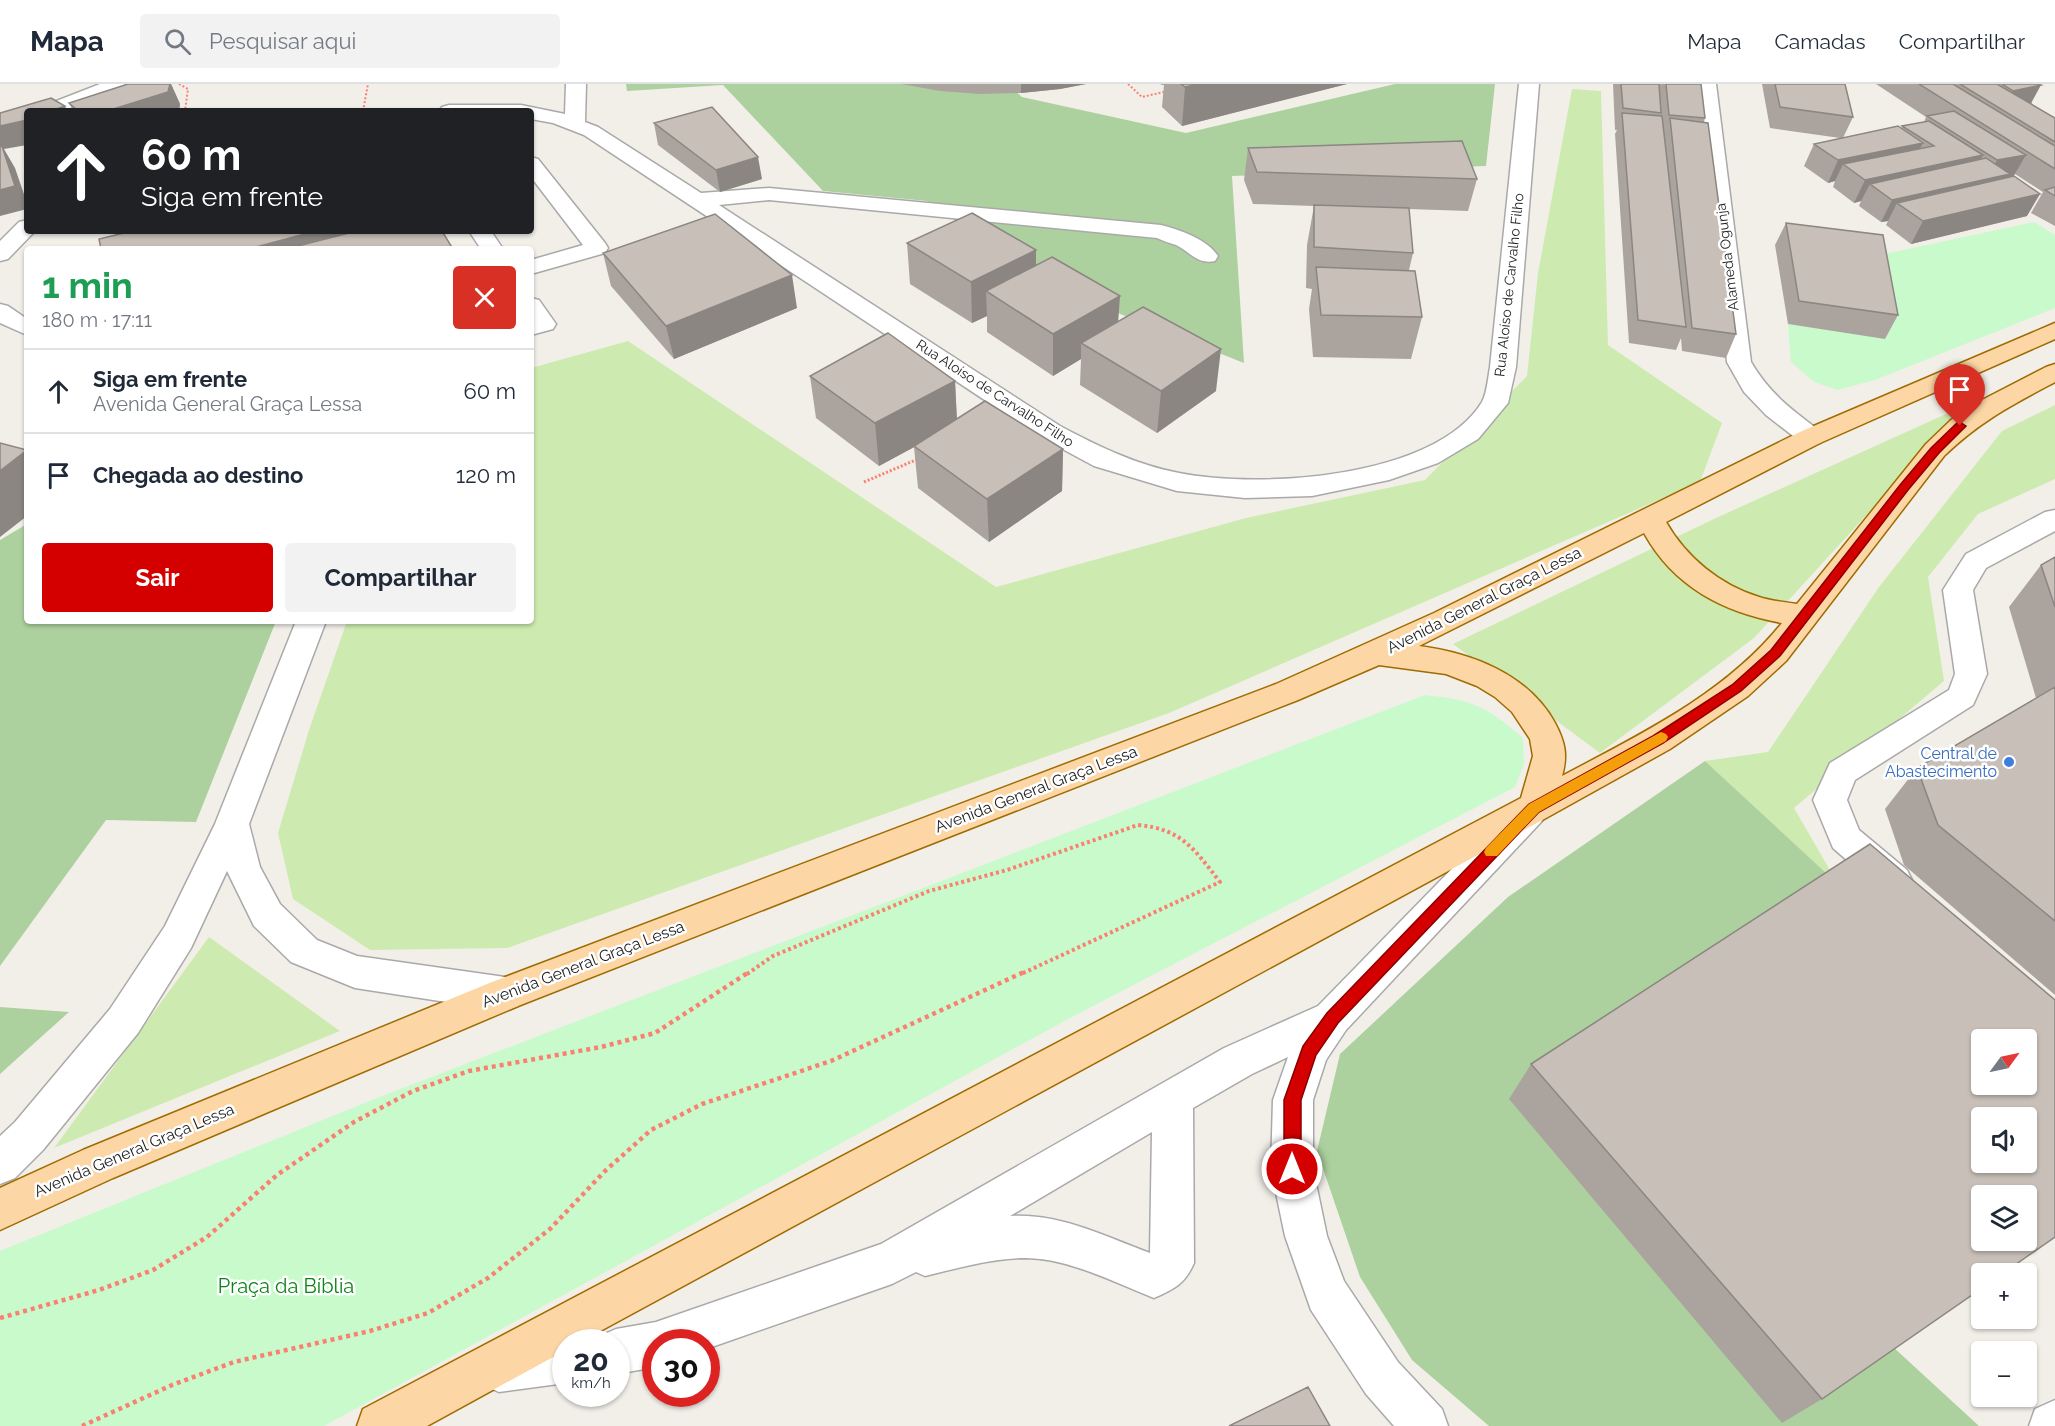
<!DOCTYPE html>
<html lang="pt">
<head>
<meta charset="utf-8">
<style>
  :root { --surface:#fff; --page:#f2f2f3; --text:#1f2937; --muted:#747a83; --line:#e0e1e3; --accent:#d40000 }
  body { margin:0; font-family:Raleway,sans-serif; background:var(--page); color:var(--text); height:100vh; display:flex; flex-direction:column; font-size:22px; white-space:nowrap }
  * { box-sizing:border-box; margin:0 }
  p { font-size:20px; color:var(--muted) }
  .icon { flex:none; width:33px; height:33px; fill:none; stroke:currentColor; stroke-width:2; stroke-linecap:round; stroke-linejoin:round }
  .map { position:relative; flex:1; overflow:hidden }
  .side { position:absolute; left:24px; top:162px; width:510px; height:378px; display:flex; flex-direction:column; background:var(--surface); border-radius:6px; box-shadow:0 2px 4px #0004 }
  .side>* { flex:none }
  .top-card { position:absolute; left:24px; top:24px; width:510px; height:126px; border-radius:6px; box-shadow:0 2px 4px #0004; background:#202124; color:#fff; overflow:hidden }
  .needle { width:39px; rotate:57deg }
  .buttons { position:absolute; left:1971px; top:945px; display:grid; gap:12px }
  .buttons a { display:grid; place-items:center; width:66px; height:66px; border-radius:6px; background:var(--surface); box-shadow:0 2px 4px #0004; font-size:30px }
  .speed { position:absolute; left:552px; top:1245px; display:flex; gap:12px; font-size:30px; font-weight:700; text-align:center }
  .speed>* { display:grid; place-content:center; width:78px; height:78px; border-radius:50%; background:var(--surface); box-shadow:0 2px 4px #0004; line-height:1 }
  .speed small { font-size:15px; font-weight:400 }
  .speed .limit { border:9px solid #d22; background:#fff; color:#111 }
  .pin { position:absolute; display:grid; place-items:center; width:51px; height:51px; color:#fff; margin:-62px -26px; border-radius:50% 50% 50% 0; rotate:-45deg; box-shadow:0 0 6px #0007 }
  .pin .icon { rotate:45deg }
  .me { position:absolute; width:66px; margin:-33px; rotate:0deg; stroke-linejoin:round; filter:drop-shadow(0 0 4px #0008) }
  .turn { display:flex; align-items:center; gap:21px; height:126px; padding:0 18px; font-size:27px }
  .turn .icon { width:78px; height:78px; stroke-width:2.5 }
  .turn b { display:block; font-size:42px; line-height:51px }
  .round { display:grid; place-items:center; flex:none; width:63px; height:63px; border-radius:6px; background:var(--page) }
  .headline { display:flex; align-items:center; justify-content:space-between; height:102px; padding:0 18px }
  h1 { font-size:36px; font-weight:700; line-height:45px; color:#1e9e55 }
  .cta { display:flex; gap:12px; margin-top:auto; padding:12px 18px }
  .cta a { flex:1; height:69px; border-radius:6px; background:var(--accent); color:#fff; font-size:24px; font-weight:700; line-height:69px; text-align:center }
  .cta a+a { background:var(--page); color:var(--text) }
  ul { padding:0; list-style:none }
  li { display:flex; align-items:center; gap:18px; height:84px; padding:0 18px; border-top:2px solid var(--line) }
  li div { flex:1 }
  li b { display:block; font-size:22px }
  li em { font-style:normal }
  header { display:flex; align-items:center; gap:36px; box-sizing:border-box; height:84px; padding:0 30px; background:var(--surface); border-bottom:2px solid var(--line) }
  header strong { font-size:28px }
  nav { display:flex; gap:33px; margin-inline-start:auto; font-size:21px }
  .search { width:420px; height:54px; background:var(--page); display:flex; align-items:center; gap:15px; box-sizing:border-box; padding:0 21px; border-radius:6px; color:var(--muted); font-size:22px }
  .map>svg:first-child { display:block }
  .grass { fill:#cdebb0 }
  .forest { fill:#add19e }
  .park { fill:#c8facc }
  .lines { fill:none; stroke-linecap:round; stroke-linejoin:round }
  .minor-casing { stroke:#a9a9a9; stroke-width:3 }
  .major-casing { stroke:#a06b00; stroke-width:3 }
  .path-far3 { stroke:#fa8072; stroke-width:2; stroke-dasharray:2 2; stroke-linecap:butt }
  .path-far2 { stroke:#fa8072; stroke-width:3; stroke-dasharray:2 2; stroke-linecap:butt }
  .path-far1 { stroke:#fa8072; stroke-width:4; stroke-dasharray:3 3; stroke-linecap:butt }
  .path { stroke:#fa8072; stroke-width:4.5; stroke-dasharray:4 4; stroke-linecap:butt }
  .minor { fill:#fff; fill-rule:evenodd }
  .major { fill:#fcd6a4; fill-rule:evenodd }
  .wall { fill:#aba49e }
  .shaded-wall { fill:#8b8681 }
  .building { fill:#c7bfb8; stroke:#8b8681; stroke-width:1.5; fill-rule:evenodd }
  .route { fill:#d40000; stroke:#8a0000; stroke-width:1.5 }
  .slow { fill:#f59e0b }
  .shop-dot { fill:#3f7fe0; stroke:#fff; stroke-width:2 }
  .labels { text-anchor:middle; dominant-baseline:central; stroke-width:5; stroke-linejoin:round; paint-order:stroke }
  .far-street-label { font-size:14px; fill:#222; stroke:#fff }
  .street-label { font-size:16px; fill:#222; stroke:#fff }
  .shop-label { font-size:16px; fill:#366cbe; stroke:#fff; text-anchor:end }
  .near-park-label { font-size:20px; fill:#0c8416; stroke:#fff }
</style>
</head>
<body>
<header>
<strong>Mapa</strong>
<div class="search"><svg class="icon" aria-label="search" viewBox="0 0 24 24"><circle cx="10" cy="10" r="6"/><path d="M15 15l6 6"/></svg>Pesquisar aqui</div>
<nav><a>Mapa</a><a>Camadas</a><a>Compartilhar</a></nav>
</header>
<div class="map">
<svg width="2055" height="1342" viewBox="0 0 2055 1342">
  <rect width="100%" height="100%" fill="#f2efe9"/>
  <path class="grass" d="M1572,5L1601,7L1608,261L1722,339L1700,398L1169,629L507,864L370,866L293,815L278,749L309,646L347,537H531V284L628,257L996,503L1246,434L1425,396L1527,292L1538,189Z
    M1968,320L1754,554L1600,669L1453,560L1716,434Z
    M2055,321V395L1978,430L1928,493L1944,597L1794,724L1838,800L1705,677L1768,668L1879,503L2002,347Z
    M209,853L340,947L54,1064Z"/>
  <path class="forest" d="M626,0H1008L1022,13L1186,49L1395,0H1495L1486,82L1232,92L1244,279L1095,220L984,157L927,117L823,107L723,1L627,7Z
    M27,440V537H276L196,738L106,736L0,882V456Z
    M1705,677L1838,800L1892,1262L1979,1342H1489L1412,1276L1360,1193L1317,1067L1340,970L1508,813Z
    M0,923L69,928L0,990Z"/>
  <path class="park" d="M2034,138L2055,151V224L1875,296L1837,306L1814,298L1791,278L1788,240L1885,254L1871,173Z
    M1425,611C1473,616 1486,622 1523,654L1524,680L1515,703L1068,935L324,1342H0V1167L377,1014Z"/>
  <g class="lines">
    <g class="minor-casing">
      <path id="minor" d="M100,0H128L125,4L66,27H38L41,23Z
        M566,0H586L585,38L598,43L701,109L769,104L1161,141C1180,146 1207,155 1218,172L1215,177C1198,181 1190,168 1176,161C1170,159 1163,157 1157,154L769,116L719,121L1060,342C1098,362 1136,381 1179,389C1258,405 1435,395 1482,318C1487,309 1488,294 1490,283L1519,0H1539L1516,283L1508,319L1478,355L1438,379L1389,396L1312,412L1245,414L1177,407L1094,382L1042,354L584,51L553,39L531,35V27H439L442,23L449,21H521L565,30Z
        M1696,0H1716L1751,278C1770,310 1791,325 1820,347L1824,353L1820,359L1811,361L1802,359L1766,331L1744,308L1727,278Z
        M531,73L538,75L605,159L608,164L605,169L531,190V176L583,161L531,93Z
        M27,136V147H35L8,175L0,177V157L19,138Z
        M469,147H491L503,165H481Z
        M531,214L539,216L556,240L553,245L531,251Z
        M0,220L8,222L27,235V251L0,239Z
        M2055,426V447L1986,484L1973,506L1987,590L1973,621L1855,696L1847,716L1859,746L1907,786L1912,796L1907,806L1894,811L1881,806L1833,764L1813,716L1830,679L1949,606L1955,590L1943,506L1966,470L2045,428Z
        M296,537H326L249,740L260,783L280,820L317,856L357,872L505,893L518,898L524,910L518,922L505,927L355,904L291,878L254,842L227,787L191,864L138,949L43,1066L15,1094L0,1100V1052L15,1038L110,925L165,842L215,740Z
        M1530,713L1542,717L1547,727L1542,737L1346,946L1326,976L1313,1016V1085L1327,1152L1344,1197L1398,1278L1442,1325L1448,1342H1394L1366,1310L1311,1226L1285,1152L1271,1085L1273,1016L1288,973L1252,990L1193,1024L1194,1179C1185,1200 1174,1205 1154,1214C1113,1198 1071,1175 1026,1174C992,1174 958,1184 925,1192L916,1188L892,1200L706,1265V1258H656V1283L616,1290V1258H597L600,1252L616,1245L656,1238L881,1160L1224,964L1318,922L1518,717ZM1152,1048L1150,1169C1104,1152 1060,1129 1010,1132Z
        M566,1253L578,1258H566V1299L499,1308L483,1301L476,1285L483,1269L499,1262Z
        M2055,1316V1342H2029L2035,1325Z"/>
    </g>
    <g class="major-casing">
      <path id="major" d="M2055,239V255L1820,359L1666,438C1686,473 1720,501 1759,513C1771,517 1784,518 1797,520L1926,360L1951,336L1982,316L2046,283L2055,280V298C2012,321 1980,337 1944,372L1786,577L1748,612L1670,665L1546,734L580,1258H566V1266L427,1342H357L363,1325L1521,714L1533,672L1530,655L1512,628L1495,613L1477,602L1446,590L1379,581L1298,616L518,922L113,1094L0,1146V1104L83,1066L492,898L1276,600L1434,529L1802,347ZM1644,449C1674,503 1723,528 1782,539C1725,610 1641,650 1562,692C1568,671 1565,658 1555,639C1528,590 1472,569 1419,562Z"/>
    </g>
    <path class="path-far3" d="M179,0L188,5L185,27
      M1128,0L1142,13L1168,7
      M363,27L368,0"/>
    <path class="path-far2" d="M864,398L918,375"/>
    <path class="path-far1" d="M747,890L773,872L929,807L1007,786L1138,741C1182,745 1194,765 1220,798L1021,890"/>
    <path class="path" d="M0,1234L99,1206L153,1186L207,1153L277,1091L354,1038L413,1007L469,987L601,963L655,949L749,888
      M82,1342L172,1301L234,1278L370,1247L428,1229L488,1194L550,1145L605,1087L651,1046L702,1020L831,977L1024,888"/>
    <use href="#minor" class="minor"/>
    <use href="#major" class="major"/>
  </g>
  <path class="wall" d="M128,0H171L180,20L179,27H73L69,19Z
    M901,0H1086L1060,5L1021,9L980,10L940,7Z
    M1160,0H1347L1182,42L1162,23L1164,1H1162Z
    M1613,0H1701L1705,34L1704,38L1736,250L1726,274L1682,267L1681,254L1676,266L1629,259L1615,50L1617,46H1615Z
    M1762,0H1845L1853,33L1843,54L1901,45L1902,42L1924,38L1926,33L1876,0H2038L2031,20L2055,34V142L2031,129L2043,108L2015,90L2013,93L2027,132L1911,160L1886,141L1888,137L1881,138L1859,122L1861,117L1854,119L1833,103L1835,97L1828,99L1804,82L1814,60L1840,54L1770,44Z
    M654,39L762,95L720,108L658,61Z
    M1248,64L1477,95L1468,127L1409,125L1413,169L1409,186L1422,233L1411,275L1313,273L1309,225L1312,205L1306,204L1307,161L1314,122L1253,120L1244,96Z
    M1786,139L1898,231L1885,255L1788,240L1775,161Z
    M907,159L1036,166V181L1216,307L1157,349L1080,301L1081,275L1053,292L987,248V232L972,239L910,200Z
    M603,169L797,224L674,275L611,202Z
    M810,292L955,297L957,335L1063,365L1062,407L989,458L918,404L914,363L879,382L816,334Z
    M2055,473V911L1904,781L1885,725L1917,684L2036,614L2009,523L2041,481Z
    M1531,980L1822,1315L1782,1339L1509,1015Z"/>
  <path class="shaded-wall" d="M170,0H171L180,20L179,27H107Z
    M1021,0H1086L1060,5L1021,9Z
    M1199,0H1347L1182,42L1185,3Z
    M2041,1L2029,23L2003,26L2013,7Z
    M65,22L67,27H51Z
    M27,36V61L4,65L15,84L27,119V125L0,132V42Z
    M1923,59L1912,81L1843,80L1835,97L1828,99L1838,76Z
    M1983,71L1971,93L1870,100L1861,117L1854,119L1865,96Z
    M2026,71L2013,93L1897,119L1888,137L1881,138L1892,116L1987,95L1997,76Z
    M758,73L762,95L720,108L716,86Z
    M2040,110L2027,132L1911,160L1923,137Z
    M316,147H364L297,165H248Z
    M1036,166V207H986L987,232L972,239L971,198Z
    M792,191L797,224L674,275L666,242Z
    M1120,212L1117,254L1081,259V275L1053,292V250Z
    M1221,265L1216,307L1157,349L1161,307Z
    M955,297L957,340L879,382L875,339Z
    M1063,365L1062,407L989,458L987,415Z
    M27,366V432L0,453V387Z"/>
  <path class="building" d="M128,0H170L168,8L107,27H78L69,19Z
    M1181,0H1199L1185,3Z
    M1621,0H1659L1661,29L1623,24Z
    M1666,0H1701L1705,34L1669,31Z
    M1775,0H1845L1853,33L1780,23Z
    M1919,0H1953L2055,62V85Z
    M1960,0H1997L2055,34V58Z
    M2002,0H2038L2041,1L2013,7Z
    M51,14L65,22L51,27H27V36L0,42V29Z
    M712,23L758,73L716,86L654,39Z
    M1954,27L2026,71L1997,76L1927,32Z
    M1622,29L1662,32L1686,243L1638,236Z
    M1670,34L1708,39L1736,250L1692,244Z
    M1929,37L1983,71L1865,96L1843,80L1934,62L1902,42Z
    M1898,42L1923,59L1838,76L1814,60Z
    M1462,57L1477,95L1257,88L1248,64Z
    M2,62L15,102L0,106V63Z
    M1986,74L2010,90L1892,116L1870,100Z
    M2014,92L2040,110L1923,137L1897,119Z
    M2055,103V112L2045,106Z
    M1314,121L1409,124L1413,169L1314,163Z
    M972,129L1036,166L971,198L907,159Z
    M715,130L792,191L666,242L603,169Z
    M1786,139L1883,151L1898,231L1799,217Z
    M132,147H316L248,165H101L99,155Z
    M357,147H442L453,165H286Z
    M1052,173L1120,212L1053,250L986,207Z
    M1316,183L1415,187L1422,233L1321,231Z
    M1143,223L1221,265L1161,307L1081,259Z
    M888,249L955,297L875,339L810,292Z
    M985,317L1063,365L987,415L914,362Z
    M0,359L27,366L0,387Z
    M2055,473V523L2041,481Z
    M2055,603V837L1938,741L1917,684Z
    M1870,760L2055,916V1153L2002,1190H1982V1204L1822,1315L1531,980ZM1982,956H2026V1000H1982ZM1982,1034H2026V1078H1982ZM1982,1112H2026V1156H1982Z
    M1308,1303L1330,1342H1229Z"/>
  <path class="route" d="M1960,338L1966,342L1939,369L1908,406L1780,572L1741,607L1663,659L1539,728L1338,939L1316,971L1301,1016V1085L1298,1091L1292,1093L1286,1091L1284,1085V1016L1303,962L1327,929L1529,720L1653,652L1732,601L1771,566L1900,401L1931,364L1957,339Z"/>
  <path class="slow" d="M1661,648L1666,650L1668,653L1666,657L1539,728L1497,772H1486L1484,768L1486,764L1529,720Z"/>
  <circle class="shop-dot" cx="2009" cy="678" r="6"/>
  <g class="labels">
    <g class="far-street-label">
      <text transform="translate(1727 173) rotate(-97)">Alameda Ogunja</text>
      <text transform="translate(1509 201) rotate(-84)">Rua Aloíso de Carvalho Filho</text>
      <text transform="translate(995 309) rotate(33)">Rua Aloíso de Carvalho Filho</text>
    </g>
    <g class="street-label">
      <text transform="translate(1484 516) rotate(-27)">Avenida General Graça Lessa</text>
      <text transform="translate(1036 705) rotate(-21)">Avenida General Graça Lessa</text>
      <text transform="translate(583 880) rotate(-21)">Avenida General Graça Lessa</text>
      <text transform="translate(134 1066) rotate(-23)">Avenida General Graça Lessa</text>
    </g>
    <g class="shop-label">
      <text x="1997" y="669">Central de<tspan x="1997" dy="18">Abastecimento</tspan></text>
    </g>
    <g class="near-park-label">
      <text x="286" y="1202">Praça da Bíblia</text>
    </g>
  </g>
</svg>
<div class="buttons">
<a><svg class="needle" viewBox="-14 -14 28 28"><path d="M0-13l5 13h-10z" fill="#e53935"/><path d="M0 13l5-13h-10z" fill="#747a83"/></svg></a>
<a><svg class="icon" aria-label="sound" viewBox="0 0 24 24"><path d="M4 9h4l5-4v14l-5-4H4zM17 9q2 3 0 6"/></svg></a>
<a><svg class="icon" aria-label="layers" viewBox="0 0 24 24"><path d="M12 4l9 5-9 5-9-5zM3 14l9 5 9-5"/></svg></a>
<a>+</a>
<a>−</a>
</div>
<div class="speed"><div>20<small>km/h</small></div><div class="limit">30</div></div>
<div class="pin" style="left:1960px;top:342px;background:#d93025"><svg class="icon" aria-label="arrive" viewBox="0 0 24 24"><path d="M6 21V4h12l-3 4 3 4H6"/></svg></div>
<svg class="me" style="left:1292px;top:1085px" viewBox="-20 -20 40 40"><circle r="17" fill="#d40000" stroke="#fff" stroke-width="3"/><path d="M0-11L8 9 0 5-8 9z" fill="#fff"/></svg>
<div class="top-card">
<div class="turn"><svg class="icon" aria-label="ahead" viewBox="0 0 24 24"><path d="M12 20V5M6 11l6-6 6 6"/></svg><div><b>60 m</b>Siga em frente</div></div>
</div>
<section class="side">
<div class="headline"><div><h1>1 min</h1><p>180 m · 17:11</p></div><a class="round" style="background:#d93025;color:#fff"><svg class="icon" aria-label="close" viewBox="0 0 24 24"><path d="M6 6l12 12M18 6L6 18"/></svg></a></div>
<ul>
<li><svg class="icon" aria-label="ahead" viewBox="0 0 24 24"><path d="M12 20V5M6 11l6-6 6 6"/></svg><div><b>Siga em frente</b><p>Avenida General Graça Lessa</p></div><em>60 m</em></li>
<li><svg class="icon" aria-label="arrive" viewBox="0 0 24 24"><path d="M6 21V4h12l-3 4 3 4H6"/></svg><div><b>Chegada ao destino</b></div><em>120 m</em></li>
</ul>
<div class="cta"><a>Sair</a><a>Compartilhar</a></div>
</section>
</div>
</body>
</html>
